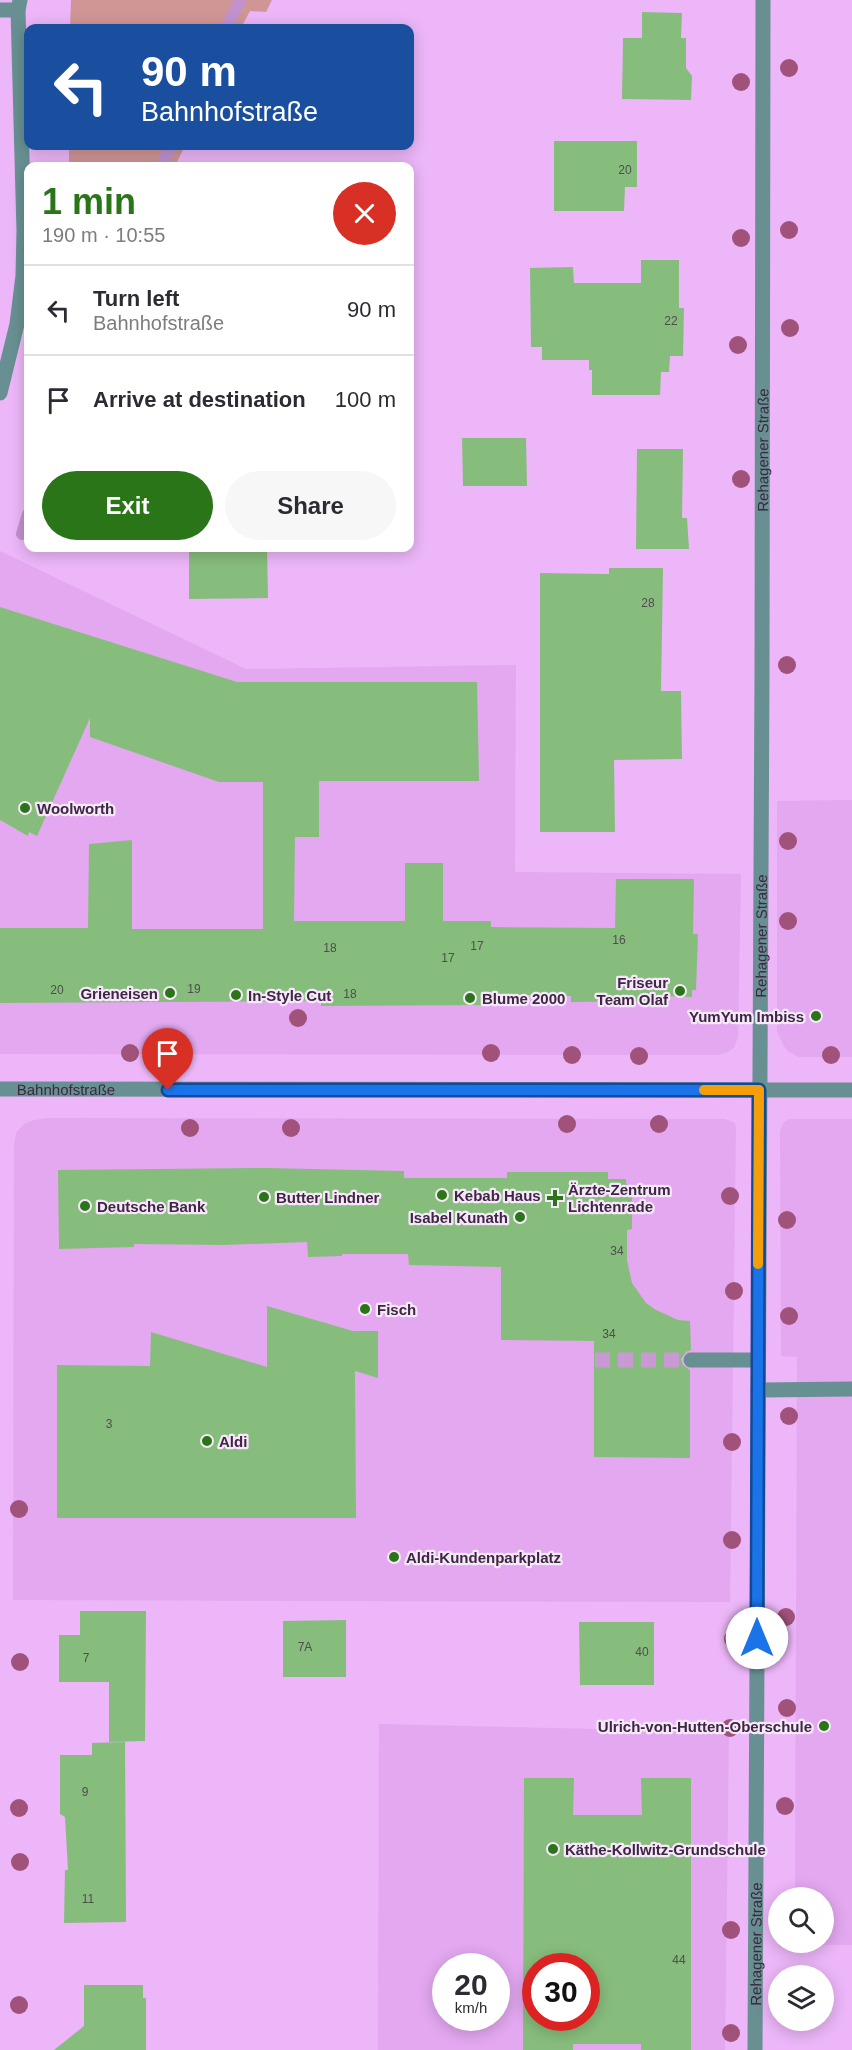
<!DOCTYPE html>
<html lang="en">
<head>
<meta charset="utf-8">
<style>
  :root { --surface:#fff; --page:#f7f7f7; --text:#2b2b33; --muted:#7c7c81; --line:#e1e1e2; --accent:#2b7519 }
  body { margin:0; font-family:Arial,sans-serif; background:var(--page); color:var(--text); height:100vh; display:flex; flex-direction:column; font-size:22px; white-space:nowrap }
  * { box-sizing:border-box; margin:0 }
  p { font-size:20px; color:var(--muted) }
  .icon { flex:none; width:33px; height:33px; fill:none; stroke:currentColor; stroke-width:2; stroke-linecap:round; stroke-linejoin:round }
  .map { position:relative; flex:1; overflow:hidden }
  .panel { position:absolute; left:24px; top:162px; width:390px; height:390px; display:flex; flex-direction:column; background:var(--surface); border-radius:12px; box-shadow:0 3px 15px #0003 }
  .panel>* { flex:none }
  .guide { position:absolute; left:24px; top:24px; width:390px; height:126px; border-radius:12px; box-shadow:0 3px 15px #0003; background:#1a4fa0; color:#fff; overflow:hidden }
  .controls { position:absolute; left:768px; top:1887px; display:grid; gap:12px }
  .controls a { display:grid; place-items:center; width:66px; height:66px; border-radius:50%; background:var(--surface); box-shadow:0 3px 15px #0003; font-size:30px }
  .speed { position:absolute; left:432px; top:1953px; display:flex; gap:12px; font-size:30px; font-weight:700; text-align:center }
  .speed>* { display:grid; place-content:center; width:78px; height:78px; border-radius:50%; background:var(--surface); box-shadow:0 3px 15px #0003; line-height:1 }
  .speed small { font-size:15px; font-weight:400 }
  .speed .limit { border:9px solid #d22; background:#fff; color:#111 }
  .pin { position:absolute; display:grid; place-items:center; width:51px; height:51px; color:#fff; margin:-62px -26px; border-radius:50% 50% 50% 0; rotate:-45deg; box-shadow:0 0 6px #0007 }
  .pin .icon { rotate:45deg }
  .me { position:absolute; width:66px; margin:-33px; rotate:0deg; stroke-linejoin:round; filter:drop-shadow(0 0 4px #0008) }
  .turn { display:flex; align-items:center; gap:21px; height:126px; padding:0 18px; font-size:27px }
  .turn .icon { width:78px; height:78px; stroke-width:2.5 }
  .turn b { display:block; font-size:42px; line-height:51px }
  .round { display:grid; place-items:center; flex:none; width:63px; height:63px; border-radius:32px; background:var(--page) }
  .summary { display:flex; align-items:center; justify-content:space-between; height:102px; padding:0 18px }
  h1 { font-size:36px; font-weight:700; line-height:45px; color:var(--accent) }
  .cta { display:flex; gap:12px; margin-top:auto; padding:12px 18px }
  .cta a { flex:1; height:69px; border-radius:36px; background:var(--accent); color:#fff; font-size:24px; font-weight:700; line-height:69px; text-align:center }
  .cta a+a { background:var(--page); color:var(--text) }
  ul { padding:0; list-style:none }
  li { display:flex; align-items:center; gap:18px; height:90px; padding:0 18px; border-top:2px solid var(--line) }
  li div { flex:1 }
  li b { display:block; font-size:22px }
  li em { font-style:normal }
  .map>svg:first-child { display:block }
  .built { fill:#e3a8f0; fill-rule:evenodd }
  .green { fill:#d09695 }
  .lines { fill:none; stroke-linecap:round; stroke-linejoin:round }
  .stream { stroke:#c292cd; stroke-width:12 }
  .building { fill:#87bd7c; fill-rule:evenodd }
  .minor-tunnel { stroke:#c999d3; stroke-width:15; stroke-dasharray:15 8; stroke-linecap:butt }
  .minor { stroke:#689092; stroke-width:15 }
  .tree { fill:#a0527a }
  .route-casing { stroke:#114b97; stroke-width:15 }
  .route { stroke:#1a73e8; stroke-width:10 }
  .slow { stroke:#f59e0b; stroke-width:10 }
  .poi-dot { fill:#2b7519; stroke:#f7e7fb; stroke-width:2 }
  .labels { text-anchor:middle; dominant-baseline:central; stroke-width:4.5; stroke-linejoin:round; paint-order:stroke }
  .number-label { font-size:12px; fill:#504c50 }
  .street-label { font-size:15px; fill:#3d2741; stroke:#f7e7fb }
  .poi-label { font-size:15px; font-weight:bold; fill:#3d2741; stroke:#f7e7fb; text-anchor:start }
</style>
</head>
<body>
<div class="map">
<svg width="852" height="2050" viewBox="0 0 852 2050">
  <rect width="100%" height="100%" fill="#ecb6f8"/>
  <path class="built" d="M0,551L246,669L516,665L515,872L741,874L738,1037L734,1048L726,1053L717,1055L0,1054Z
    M852,800V1057H799L789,1052L783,1045L777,1031V801Z
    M48,1118L725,1119L735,1123L736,1128L730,1602L13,1600L14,1147L16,1133L24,1124L34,1120Z
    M789,1119H852V1945H795V1943L824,1942V1898L795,1897L797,1357L781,1356L780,1131L784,1122Z
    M379,1724L729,1732L725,2050H378ZM446,1966H496V2018H446ZM536,1966H586V2018H536Z"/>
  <path class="green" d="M71,0H272L266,12L250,11L241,28H70Z
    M69,146H185L175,166H69Z"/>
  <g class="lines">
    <path class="stream" d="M226,28L240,0
      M161,166L171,146
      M22,534L28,514"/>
  </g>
  <path class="building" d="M642,12L682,13L681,38H686V68L692,76L691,100L622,99L623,38H642Z
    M554,141H637V187H625L624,211H554Z
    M641,260H679V308H684L683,356H670L669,372H661L660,395H592V370H589V360H542V347H531L530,268L573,267L574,283H641Z
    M462,438H526L527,486H463Z
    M637,449H683L682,518H687L689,549H636Z
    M189,548H267L268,598L189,599Z
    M609,568H663L661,691H681L682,759L614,760L615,832H540V573L609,574Z
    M0,607L237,682H477L479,781H319V837H295L294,921H405V863H443V921H491V927L615,928L616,879H694L693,934H698L696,990H692V997L660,996V1001L571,1002V996L491,994V1005L321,1006V1001L0,1003V928H88L89,844L132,840V929H263V782H219L90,737V718L37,836L29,832L28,836L0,820Z
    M266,1168L404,1171V1178H507V1172H608V1179H626L627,1191H632V1229L627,1230V1260L632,1283L646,1303L656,1310L678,1320L690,1321L691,1350L686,1352L681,1359L683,1365L690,1370V1458L594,1457V1341L501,1340V1267L409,1265L408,1254H342V1256L308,1257L307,1242L224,1245L134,1244V1247L59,1249L58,1170Z
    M267,1306L353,1331H378V1378L355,1371L356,1518H57V1365L150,1366L151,1332L267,1367Z
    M80,1611H146L145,1741L109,1742V1682H59V1635H80Z
    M346,1620V1677H283V1621Z
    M579,1622H654V1685H580Z
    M125,1742L126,1922L64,1923L65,1870H68L65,1817L60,1814V1755H92V1743Z
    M524,1778H574L573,1815H642L641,1778H691V2050H641V2044H573V2050H523ZM536,1966H586V2018H536Z
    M84,1985H143V1998H146V2050H54L84,2026Z"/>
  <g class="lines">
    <path class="minor-tunnel" d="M595,1360H691"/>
    <g class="minor">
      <path d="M0,10H18"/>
      <path d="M0,393L17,324L23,276L24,231L18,10L20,0"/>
      <path id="s1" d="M0,1089L852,1090"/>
      <path d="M691,1360H758"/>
      <path d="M758,1390L852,1389"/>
      <path id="s2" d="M755,2050L762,676L763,0"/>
    </g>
  </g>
  <g class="tree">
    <circle cx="789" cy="68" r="9"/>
    <circle cx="741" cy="82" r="9"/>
    <circle cx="789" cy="230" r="9"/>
    <circle cx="741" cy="238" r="9"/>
    <circle cx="790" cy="328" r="9"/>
    <circle cx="738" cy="345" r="9"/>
    <circle cx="741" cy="479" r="9"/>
    <circle cx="787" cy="665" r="9"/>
    <circle cx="788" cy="841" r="9"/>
    <circle cx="788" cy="921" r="9"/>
    <circle cx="298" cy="1018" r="9"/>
    <circle cx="130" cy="1053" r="9"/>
    <circle cx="491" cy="1053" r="9"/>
    <circle cx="572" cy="1055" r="9"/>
    <circle cx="831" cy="1055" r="9"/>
    <circle cx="639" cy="1056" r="9"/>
    <circle cx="567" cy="1124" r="9"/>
    <circle cx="659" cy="1124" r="9"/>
    <circle cx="190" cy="1128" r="9"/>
    <circle cx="291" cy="1128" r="9"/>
    <circle cx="730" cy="1196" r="9"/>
    <circle cx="787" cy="1220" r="9"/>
    <circle cx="734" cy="1291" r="9"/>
    <circle cx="789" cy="1316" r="9"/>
    <circle cx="789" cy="1416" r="9"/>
    <circle cx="732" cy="1442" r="9"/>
    <circle cx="19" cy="1509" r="9"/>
    <circle cx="732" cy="1540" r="9"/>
    <circle cx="786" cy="1617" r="9"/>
    <circle cx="733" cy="1639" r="9"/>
    <circle cx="20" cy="1662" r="9"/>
    <circle cx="787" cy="1708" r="9"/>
    <circle cx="730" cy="1728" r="9"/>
    <circle cx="785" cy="1806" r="9"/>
    <circle cx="19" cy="1808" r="9"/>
    <circle cx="20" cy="1862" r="9"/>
    <circle cx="731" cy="1930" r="9"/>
    <circle cx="19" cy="2005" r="9"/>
    <circle cx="731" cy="2033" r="9"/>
  </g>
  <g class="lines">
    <g class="route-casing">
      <path id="route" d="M168,1090H759L757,1638"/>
    </g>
    <use href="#route" class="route"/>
    <path class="slow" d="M704,1090H759L758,1264"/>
  </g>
  <g class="poi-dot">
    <circle cx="25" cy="808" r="6"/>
    <circle cx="680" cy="991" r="6"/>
    <circle cx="170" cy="993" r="6"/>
    <circle cx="236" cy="995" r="6"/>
    <circle cx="470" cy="998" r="6"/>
    <circle cx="816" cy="1016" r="6"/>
    <circle cx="442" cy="1195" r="6"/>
    <circle cx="264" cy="1197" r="6"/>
    <path d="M552 1189h6v6h6v6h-6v6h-6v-6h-6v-6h6z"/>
    <circle cx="85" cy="1206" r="6"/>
    <circle cx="520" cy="1217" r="6"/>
    <circle cx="365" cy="1309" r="6"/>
    <circle cx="207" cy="1441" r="6"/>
    <circle cx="394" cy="1557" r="6"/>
    <circle cx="824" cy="1726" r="6"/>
    <circle cx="553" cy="1849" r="6"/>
  </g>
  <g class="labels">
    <g class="number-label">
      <text x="625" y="170">20</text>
      <text x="671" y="321">22</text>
      <text x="648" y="603">28</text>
      <text x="619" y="940">16</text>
      <text x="477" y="946">17</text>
      <text x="330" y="948">18</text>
      <text x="448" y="958">17</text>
      <text x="194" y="989">19</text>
      <text x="57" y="990">20</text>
      <text x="350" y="994">18</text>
      <text x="617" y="1251">34</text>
      <text x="609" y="1334">34</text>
      <text x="109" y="1424">3</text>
      <text x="305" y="1647">7A</text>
      <text x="642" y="1652">40</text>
      <text x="86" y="1658">7</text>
      <text x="85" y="1792">9</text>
      <text x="88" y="1899">11</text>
      <text x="679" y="1960">44</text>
    </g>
    <g class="street-label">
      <text stroke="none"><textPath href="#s2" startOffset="1600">Rehagener Straße</textPath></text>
      <text stroke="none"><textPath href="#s2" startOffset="1114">Rehagener Straße</textPath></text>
      <text stroke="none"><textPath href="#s1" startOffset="66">Bahnhofstraße</textPath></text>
      <text stroke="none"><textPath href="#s2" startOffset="106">Rehagener Straße</textPath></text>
    </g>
    <g class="poi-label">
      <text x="37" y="808">Woolworth</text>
      <text x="668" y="982" text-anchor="end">Friseur<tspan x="668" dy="17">Team Olaf</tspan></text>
      <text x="158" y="993" text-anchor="end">Grieneisen</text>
      <text x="248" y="995">In-Style Cut</text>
      <text x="482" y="998">Blume 2000</text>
      <text x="804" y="1016" text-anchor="end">YumYum Imbiss</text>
      <text x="568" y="1189">Ärzte-Zentrum<tspan x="568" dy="17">Lichtenrade</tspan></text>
      <text x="454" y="1195">Kebab Haus</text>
      <text x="276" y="1197">Butter Lindner</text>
      <text x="97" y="1206">Deutsche Bank</text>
      <text x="508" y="1217" text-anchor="end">Isabel Kunath</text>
      <text x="377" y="1309">Fisch</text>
      <text x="219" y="1441">Aldi</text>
      <text x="406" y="1557">Aldi-Kundenparkplatz</text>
      <text x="812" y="1726" text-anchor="end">Ulrich-von-Hutten-Oberschule</text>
      <text x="565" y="1849">Käthe-Kollwitz-Grundschule</text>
    </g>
  </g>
</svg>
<div class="controls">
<a><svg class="icon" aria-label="search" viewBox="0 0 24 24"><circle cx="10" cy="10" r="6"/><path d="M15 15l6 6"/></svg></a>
<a><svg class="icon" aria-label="layers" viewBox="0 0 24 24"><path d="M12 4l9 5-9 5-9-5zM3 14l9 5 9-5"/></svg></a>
</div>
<div class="speed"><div>20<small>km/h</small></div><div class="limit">30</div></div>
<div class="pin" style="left:168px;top:1090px;background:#d93025"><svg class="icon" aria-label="arrive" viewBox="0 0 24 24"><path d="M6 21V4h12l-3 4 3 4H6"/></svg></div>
<svg class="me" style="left:757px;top:1638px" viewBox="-20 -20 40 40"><circle r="19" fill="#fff"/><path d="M0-13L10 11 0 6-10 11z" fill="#1a73e8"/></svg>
<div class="guide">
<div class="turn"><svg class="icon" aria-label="left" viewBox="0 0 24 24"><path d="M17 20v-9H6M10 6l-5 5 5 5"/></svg><div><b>90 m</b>Bahnhofstraße</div></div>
</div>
<section class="panel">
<div class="summary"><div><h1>1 min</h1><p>190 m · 10:55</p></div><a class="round" style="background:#d93025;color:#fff"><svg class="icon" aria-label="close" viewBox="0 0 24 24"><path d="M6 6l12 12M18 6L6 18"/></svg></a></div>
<ul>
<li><svg class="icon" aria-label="left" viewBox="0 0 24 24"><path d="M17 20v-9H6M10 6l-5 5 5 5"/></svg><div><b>Turn left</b><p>Bahnhofstraße</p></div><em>90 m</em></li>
<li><svg class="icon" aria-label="arrive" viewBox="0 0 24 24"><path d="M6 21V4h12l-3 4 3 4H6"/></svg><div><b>Arrive at destination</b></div><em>100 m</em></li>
</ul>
<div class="cta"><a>Exit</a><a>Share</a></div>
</section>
</div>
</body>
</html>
